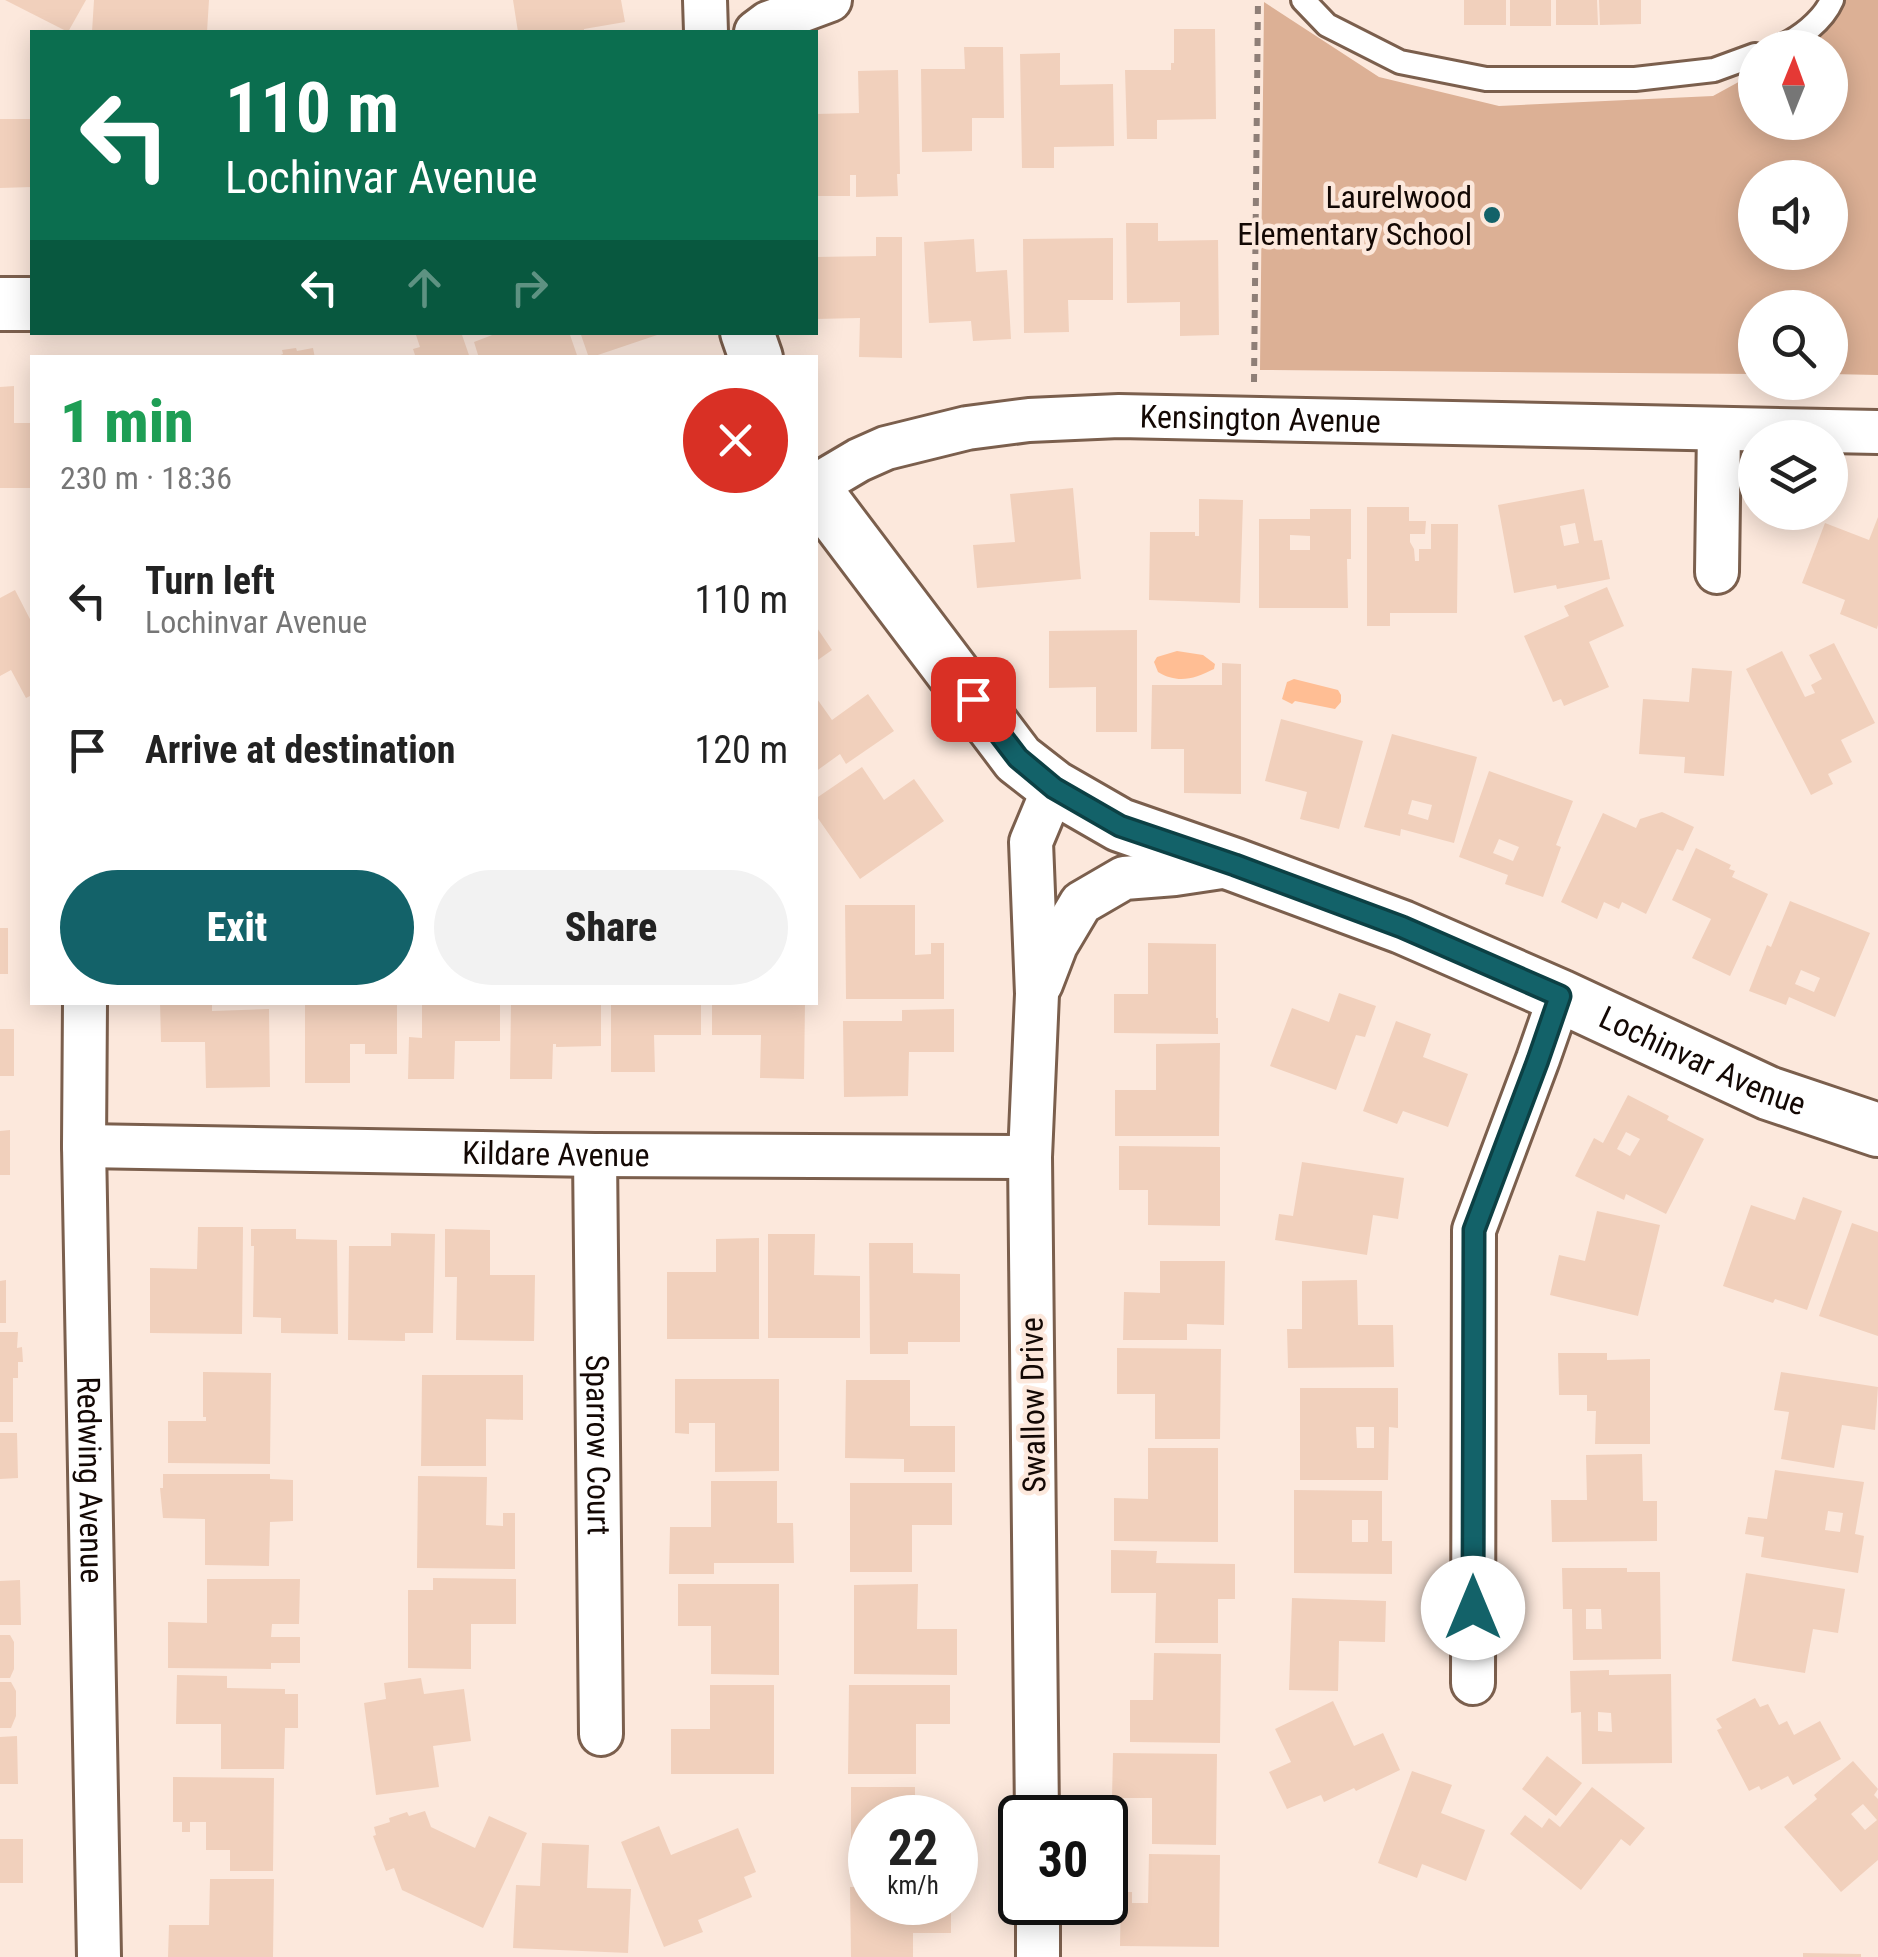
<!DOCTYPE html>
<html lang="en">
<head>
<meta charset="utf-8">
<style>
  :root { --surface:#fff; --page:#f2f2f2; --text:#222; --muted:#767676; --accent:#136269 }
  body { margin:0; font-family:"Roboto Condensed",sans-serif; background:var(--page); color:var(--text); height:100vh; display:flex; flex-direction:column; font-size:38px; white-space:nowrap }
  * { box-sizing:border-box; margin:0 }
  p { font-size:32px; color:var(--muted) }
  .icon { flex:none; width:55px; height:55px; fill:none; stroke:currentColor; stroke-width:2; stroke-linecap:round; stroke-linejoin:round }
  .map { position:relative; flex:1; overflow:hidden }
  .panel { position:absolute; left:30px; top:355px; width:788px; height:650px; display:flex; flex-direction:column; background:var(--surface); border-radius:0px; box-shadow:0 5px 25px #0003 }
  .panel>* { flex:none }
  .top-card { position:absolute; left:30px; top:30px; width:788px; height:305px; border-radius:0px; box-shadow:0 5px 25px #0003; background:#0b6e4f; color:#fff; overflow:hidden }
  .needle { width:65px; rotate:1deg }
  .buttons { position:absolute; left:1738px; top:30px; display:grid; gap:20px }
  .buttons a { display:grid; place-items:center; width:110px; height:110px; border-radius:50%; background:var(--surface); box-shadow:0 5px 25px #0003; font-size:50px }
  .speed { position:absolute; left:848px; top:1795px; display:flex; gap:20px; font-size:50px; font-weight:700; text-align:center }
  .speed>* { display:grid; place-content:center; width:130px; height:130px; border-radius:50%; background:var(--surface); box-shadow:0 5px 25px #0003; line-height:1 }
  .speed small { font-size:25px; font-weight:400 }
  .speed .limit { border:5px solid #111; border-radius:15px; background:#fff; color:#111 }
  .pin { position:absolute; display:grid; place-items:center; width:85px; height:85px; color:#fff; margin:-42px; border-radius:20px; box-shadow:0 5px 15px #0006 }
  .me { position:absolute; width:110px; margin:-55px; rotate:0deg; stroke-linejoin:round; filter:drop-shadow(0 0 8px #0008) }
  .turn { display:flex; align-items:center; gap:35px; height:210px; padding:0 30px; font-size:45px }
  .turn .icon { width:130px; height:130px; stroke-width:2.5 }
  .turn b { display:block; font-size:70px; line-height:85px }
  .lanes { display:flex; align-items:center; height:95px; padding:0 30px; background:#0003; justify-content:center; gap:50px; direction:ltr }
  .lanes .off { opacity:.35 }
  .round { display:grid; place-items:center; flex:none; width:105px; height:105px; border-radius:52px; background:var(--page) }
  .headline { display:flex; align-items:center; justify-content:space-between; height:170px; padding:0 30px }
  h1 { font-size:60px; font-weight:800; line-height:75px; color:#1e9e55 }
  .primary-button { display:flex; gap:20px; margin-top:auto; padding:20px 30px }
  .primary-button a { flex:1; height:115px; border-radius:60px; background:var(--accent); color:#fff; font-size:40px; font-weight:800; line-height:115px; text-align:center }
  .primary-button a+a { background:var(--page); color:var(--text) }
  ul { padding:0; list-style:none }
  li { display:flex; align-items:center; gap:30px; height:150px; padding:0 30px }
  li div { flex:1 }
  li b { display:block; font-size:38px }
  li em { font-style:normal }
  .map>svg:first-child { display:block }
  .green { fill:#dcb095; fill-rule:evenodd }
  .water { fill:#ffbe94 }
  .building { fill:#f1d0bc; fill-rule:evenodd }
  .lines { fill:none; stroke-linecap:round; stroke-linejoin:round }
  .service-casing { stroke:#7b5f4d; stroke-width:28 }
  .minor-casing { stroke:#7b5f4d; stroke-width:48 }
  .tertiary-casing { stroke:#7b5f4d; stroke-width:58 }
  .path { stroke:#8f7f77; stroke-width:6; stroke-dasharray:8 8; stroke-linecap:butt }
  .service { stroke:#fff; stroke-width:22 }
  .minor { stroke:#fff; stroke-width:42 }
  .tertiary { stroke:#fff; stroke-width:52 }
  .route-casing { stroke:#0c4044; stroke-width:25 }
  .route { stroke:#136269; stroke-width:18 }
  .poi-dot { fill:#136269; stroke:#fce8dc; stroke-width:4 }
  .labels { text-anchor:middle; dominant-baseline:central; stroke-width:9; stroke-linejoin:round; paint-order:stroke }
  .poi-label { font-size:32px; fill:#130804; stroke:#fce8dc; text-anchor:end }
  .street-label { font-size:32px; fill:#130804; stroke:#fce8dc }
</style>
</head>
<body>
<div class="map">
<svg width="1878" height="1957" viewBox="0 0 1878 1957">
  <rect width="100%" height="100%" fill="#fce8dc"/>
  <path class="green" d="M1833,0H1878V375L1830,374V308H1755V374L1260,370L1264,2L1379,77L1499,106L1713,96L1755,73V122H1830V48L1803,47ZM1755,178H1830V252H1755Z"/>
  <path class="water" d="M1177,651L1203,655L1215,664L1214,669C1194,679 1178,684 1158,672L1154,662L1157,657Z
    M1294,679L1338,690L1341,695V702L1335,709L1295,701L1292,704L1282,699L1287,682Z"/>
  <path class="building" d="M5,0H86L68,32Z
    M94,0H209L207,32H92Z
    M513,0H621L625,22L584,29V32H518Z
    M1464,0H1506V25H1464Z
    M1510,0H1551V26H1510Z
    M1556,0H1597L1598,25H1556Z
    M1599,0H1641V24L1600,25Z
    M1174,29H1215L1216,119L1157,120V139H1127L1125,70H1171V63H1174Z
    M964,47H1003L1004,118H972V151L922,152L921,69H965Z
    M1060,53V85L1113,84L1114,146L1054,147V168H1022L1020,54Z
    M898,70L900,174H897L898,196L856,197V175H850V196H815V114L859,113L858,71Z
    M0,119H32V187L0,188Z
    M1126,223H1158V241L1218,240L1219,335L1180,336V302L1127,303Z
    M876,237H902V358L859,357L860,318L815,319V257L876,256Z
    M1113,238V300H1068L1069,332L1024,333L1023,239Z
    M974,239L976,272L1007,270L1011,339L973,341L971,321L929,323L924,242Z
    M415,332H461L470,358H416L413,349L420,347Z
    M500,332H569L578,358H479L474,342Z
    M580,332H663V333L589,358Z
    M296,348L297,351L313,348L315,358H273L283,354L282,350Z
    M14,386V423H32V488H0V387Z
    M1073,488L1081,579L977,588L973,545L1015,542L1010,494Z
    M1584,489L1594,541L1602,540L1610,579L1557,589L1556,585L1514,593L1498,505ZM1575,523L1579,543L1564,546L1560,526Z
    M1199,499L1243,500L1240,603L1149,600L1150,532H1195V536H1199Z
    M1367,507H1409V521H1426L1425,534H1410V542L1414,549L1415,561H1419V549H1431V524H1458L1457,613H1390V626H1367Z
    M1310,509H1351V559H1347L1348,608H1259V519H1310ZM1290,535L1310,536V550H1290Z
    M1878,517V625L1877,629L1840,614L1845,600L1802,583L1825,523L1869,540Z
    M1607,587L1624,626L1589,642L1609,687L1564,706L1561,699L1553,702L1524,636L1569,616L1564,606Z
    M15,590L32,623V695L26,698L11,670L0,676V598Z
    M815,625L832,650L815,662Z
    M1137,630V732H1096V687L1049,688V631Z
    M1834,643L1875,723L1841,740L1852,762L1828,774L1833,784L1811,795L1746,669L1782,651L1805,697L1815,693L1811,685L1822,679L1809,655Z
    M1222,663L1241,664V794L1184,793V749H1151L1152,685H1222Z
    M1692,668L1732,671L1724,776L1684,773L1685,757L1639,754L1643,699L1689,702Z
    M868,694L894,731L846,764L840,754L815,772V696L832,720Z
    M1281,719L1363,741L1339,829L1300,819L1307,792L1265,781Z
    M1392,734L1477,757L1454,843L1401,829L1400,836L1364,827ZM1412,800L1432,805L1428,820L1408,814Z
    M862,767L884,800L914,779L944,821L860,879L815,814V799Z
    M1489,771L1573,801L1556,845L1561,847L1543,897L1505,884L1508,875L1459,857ZM1499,839L1519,847L1513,861L1493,853Z
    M1662,812L1694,827L1683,851L1677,849L1646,914L1622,902L1619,909L1604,902L1597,919L1561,902L1603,813L1636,828L1640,819Z
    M1696,848L1731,865L1729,869L1735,871L1732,877L1768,894L1730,976L1692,958L1711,919L1672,900Z
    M1790,901L1870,933L1835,1017L1789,997L1786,1005L1749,991L1767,945L1771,947ZM1801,970L1820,978L1814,992L1795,984Z
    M845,905H915V955L931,954V943H944V999H846Z
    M0,928H8V974H0Z
    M1148,943L1216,944V1018H1218V1034L1114,1033V994H1148Z
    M1339,993L1376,1006L1365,1037L1356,1035L1336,1090L1270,1066L1292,1008L1329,1022Z
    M160,1002H212V1011L269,1009L270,1087L206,1088L205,1042H161Z
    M305,1002H397V1054H365V1044H350V1083H305Z
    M422,1002H500V1041H455L454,1079H408L409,1037L422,1038Z
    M511,1002H601V1046L556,1047V1044H553L552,1079H510Z
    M611,1002H701V1035H654L655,1072H611Z
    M712,1002H805L804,1079L760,1078L761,1035H712Z
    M954,1009V1052H909L908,1096L844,1097L843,1021H902V1010Z
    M1396,1021L1431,1034L1423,1057L1468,1074L1448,1127L1403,1111L1397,1124L1363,1111Z
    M0,1029H14V1076H0Z
    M1220,1043L1219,1136H1115V1090H1156V1044Z
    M1628,1095L1669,1116L1667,1120L1704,1139L1666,1214L1626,1194L1624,1200L1575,1176L1594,1138L1603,1143ZM1626,1132L1640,1139L1630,1156L1617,1149Z
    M10,1130V1175H0V1131Z
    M1119,1146L1220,1147V1226L1148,1225V1190H1119Z
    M1302,1162L1404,1178L1398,1219L1373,1215L1367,1255L1275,1240L1279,1214L1293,1216Z
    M1803,1197L1842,1211L1807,1310L1775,1299L1773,1303L1723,1286L1751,1205L1795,1220Z
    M1597,1211L1660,1225L1638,1316L1550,1295L1559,1255L1585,1261Z
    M1852,1223L1878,1232V1336L1819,1316Z
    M198,1227H243L242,1334L150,1333V1268L197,1269Z
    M251,1229H296V1239L337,1240L338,1334L281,1333V1318L253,1317L254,1246H251Z
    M445,1229L490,1230V1275H535L534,1341L456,1340L457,1277H445Z
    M391,1233L435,1234L433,1333H405V1341L348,1340L349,1246H391Z
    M768,1234H815L814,1275L860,1276V1338H768Z
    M759,1238V1339H667V1272H716V1239Z
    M869,1243H913V1273L960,1274V1342H908V1354H870Z
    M1160,1261H1225L1224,1325L1187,1324V1340H1123L1124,1292L1160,1293Z
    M6,1280V1323H0V1281Z
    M1357,1280L1358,1325H1393L1394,1367L1288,1368L1287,1329H1302V1281Z
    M0,1332H18L17,1348L22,1347L23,1362H18V1378H13V1422H0Z
    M1117,1348L1221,1349L1220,1439H1155V1394H1117Z
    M1558,1353H1607V1360L1650,1359V1444H1595L1596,1411H1587V1395H1559Z
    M203,1372L271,1373L270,1464L168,1463V1421H206V1417H203Z
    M1781,1372L1878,1387L1875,1430L1842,1425L1834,1468L1781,1459L1789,1412L1774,1410Z
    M422,1375H523V1420L486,1419V1466H421Z
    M675,1379H779V1471L715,1472V1423H689V1434L675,1433Z
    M846,1380H910V1426H955V1472H904V1459L845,1458Z
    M1300,1388H1398V1428L1389,1427L1388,1480H1300ZM1356,1427H1374V1448H1357Z
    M0,1433H17L18,1478L0,1479Z
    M1148,1448H1218V1542L1114,1541V1498L1148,1499Z
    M1642,1454L1643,1501H1657V1541L1552,1542L1551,1500H1587L1586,1455Z
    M1775,1470L1864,1482L1855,1534L1864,1536L1858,1573L1761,1557L1764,1537L1745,1534L1748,1517L1767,1519ZM1828,1511L1843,1513L1840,1532L1825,1530Z
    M163,1474H270V1479L293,1480V1521L270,1522L269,1566L205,1565V1519L163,1518L160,1488H163Z
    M418,1476L487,1477L486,1525L503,1526V1513H515V1569L417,1568Z
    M711,1481H777V1523H793L794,1563H714V1574H669L670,1527H711Z
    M850,1483H952V1525H912V1572H850Z
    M1294,1490L1382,1491V1541H1392V1574L1294,1573ZM1352,1520H1368V1542H1352Z
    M1111,1550L1157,1551L1156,1563L1235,1564V1599H1218V1643H1155L1156,1593H1111Z
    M1562,1568H1627V1572H1660L1661,1659L1573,1660L1572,1609H1563ZM1586,1609H1601L1602,1629H1586Z
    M1746,1573L1845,1589L1838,1633L1813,1629L1805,1673L1732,1661Z
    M433,1578L516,1579V1624H471V1669L408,1668V1590H433Z
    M207,1579H300L299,1624H272L271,1637H300V1663H271V1669L168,1668V1622L207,1623Z
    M20,1580L21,1625H0V1581Z
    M678,1584H779V1675L711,1674V1626H678Z
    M918,1584L917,1629H957V1675L854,1674V1585Z
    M1292,1598L1386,1601L1385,1642L1339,1641L1338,1691L1289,1690Z
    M0,1635H10L14,1642V1669L10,1678H0Z
    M1154,1653L1221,1654L1220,1743L1130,1742V1700H1153Z
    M1609,1670V1675L1671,1674L1672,1763L1582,1764L1581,1712L1571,1713L1570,1671ZM1598,1712L1611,1713L1612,1732L1598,1731Z
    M177,1675L227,1676V1688L285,1689V1694H298V1728H285L284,1769H221V1724H176Z
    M421,1678L424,1694L464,1689L471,1741L433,1746L439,1787L376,1795L364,1703L386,1699L384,1683Z
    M0,1682H11L16,1691V1716L11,1728H0Z
    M710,1685H774V1774H671V1729H710Z
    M849,1685H950V1724H916V1774H848Z
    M1755,1698L1760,1707L1768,1704L1779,1725L1787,1721L1794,1735L1820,1721L1841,1759L1793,1785L1788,1776L1761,1790L1759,1786L1749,1791L1717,1730L1722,1728L1716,1719Z
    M1333,1701L1354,1746L1383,1733L1400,1770L1356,1791L1354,1788L1324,1802L1321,1795L1287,1809L1269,1772L1291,1762L1275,1729Z
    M17,1736L18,1784H0V1737Z
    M1113,1753L1217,1754L1216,1845L1152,1844V1798H1112Z
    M1547,1756L1582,1783L1556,1816L1522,1789Z
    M1853,1761L1878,1789L1874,1795L1878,1799V1860L1841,1892L1784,1827L1817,1799L1814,1795ZM1863,1804L1877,1820L1865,1830L1851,1814Z
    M1412,1771L1452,1785L1441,1813L1485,1830L1466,1881L1422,1864L1417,1878L1378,1863Z
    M173,1777L274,1778L273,1871H230V1850H206V1822H190V1832H182V1822H173Z
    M851,1787H915V1818H870V1863H851Z
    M1592,1787L1645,1828L1630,1846L1621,1839L1581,1890L1510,1834L1525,1815L1542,1828L1549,1818L1560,1827Z
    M425,1811L431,1827L475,1848L489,1816L527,1833L483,1928L402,1890L394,1868L386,1871L373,1836L376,1835L374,1827L390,1822L389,1818L407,1812L409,1816Z
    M659,1826L671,1855L738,1828L756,1872L744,1877L752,1897L698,1920L703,1932L664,1947L621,1842Z
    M0,1839H23V1883H0Z
    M542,1843L589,1845L587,1888L631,1889L628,1953L513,1948L516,1885L540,1886Z
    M1149,1854L1220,1855L1219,1947L1120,1946L1121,1892H1132V1903H1148Z
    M210,1879H274L273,1957H168L169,1925H209Z
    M850,1887H870V1902H951V1933H913V1957H851Z
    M1803,1953L1861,1954V1957H1803Z"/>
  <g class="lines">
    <g class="service-casing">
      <path id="service" d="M1303,0L1327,25L1400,62L1486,79H1635L1714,70L1755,55
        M1777,48C1798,40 1823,21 1832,0"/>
    </g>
    <g class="minor-casing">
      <g id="minor">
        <path d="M705,0L706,32"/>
        <path d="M756,32L768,23L830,0"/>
        <path id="s1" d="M815,486L859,460L886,448L967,428L1029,420L1119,416L1878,432"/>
        <path d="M1717,572L1719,429"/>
        <path d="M1041,984L1056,945L1081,903L1124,878L1175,874L1235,865"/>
        <path id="s2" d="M85,1002L84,1146L99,1957"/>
        <path id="s3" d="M84,1146L595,1155L1030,1157"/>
        <path id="s4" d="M595,1155L601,1734"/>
        <path d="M1473,1683L1474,1230L1538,1059L1560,996"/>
        <path d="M1037,1818L1030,1157L1037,994L1031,842L1054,787"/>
        <path d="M1038,1902V1957"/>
      </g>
    </g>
    <g class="tertiary-casing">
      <g id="tertiary">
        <path d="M0,304H32"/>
        <path d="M747,332L756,358"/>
        <path id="s5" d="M815,490L1018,759L1054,787L1120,825L1235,865L1402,927L1560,996L1768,1093L1878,1130"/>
      </g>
    </g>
    <path class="path" d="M1254,382L1258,0"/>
    <use href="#service" class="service"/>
    <use href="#minor" class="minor"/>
    <use href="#tertiary" class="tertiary"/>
  </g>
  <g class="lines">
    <g class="route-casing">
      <path id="route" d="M973,699L1018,758L1054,788L1120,826L1235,865L1402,927L1560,996L1538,1060L1474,1230L1473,1608"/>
    </g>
    <use href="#route" class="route"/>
  </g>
  <circle class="poi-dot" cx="1492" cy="215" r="10"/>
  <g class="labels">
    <g class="poi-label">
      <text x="1472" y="197">Laurelwood<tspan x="1472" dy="37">Elementary School</tspan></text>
    </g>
    <g class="street-label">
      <text stroke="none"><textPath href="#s1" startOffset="458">Kensington Avenue</textPath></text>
      <text stroke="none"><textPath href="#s5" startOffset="1088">Lochinvar Avenue</textPath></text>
      <text stroke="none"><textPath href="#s3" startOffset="472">Kildare Avenue</textPath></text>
      <text transform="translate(1033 1405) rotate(-91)">Swallow Drive</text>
      <text stroke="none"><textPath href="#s4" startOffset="290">Sparrow Court</textPath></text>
      <text stroke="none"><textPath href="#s2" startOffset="478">Redwing Avenue</textPath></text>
    </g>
  </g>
</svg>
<div class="buttons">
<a><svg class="needle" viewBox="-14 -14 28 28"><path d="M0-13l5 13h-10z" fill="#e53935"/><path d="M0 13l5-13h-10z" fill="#767676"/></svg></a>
<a><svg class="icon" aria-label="sound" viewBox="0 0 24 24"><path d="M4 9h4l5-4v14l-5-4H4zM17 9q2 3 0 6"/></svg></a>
<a><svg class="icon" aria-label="search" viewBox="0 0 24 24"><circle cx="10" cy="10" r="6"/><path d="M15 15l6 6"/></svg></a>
<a><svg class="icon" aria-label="layers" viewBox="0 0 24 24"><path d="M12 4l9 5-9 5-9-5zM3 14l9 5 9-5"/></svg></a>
</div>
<div class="speed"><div>22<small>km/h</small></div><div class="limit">30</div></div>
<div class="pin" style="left:973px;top:699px;background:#d93025"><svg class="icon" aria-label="arrive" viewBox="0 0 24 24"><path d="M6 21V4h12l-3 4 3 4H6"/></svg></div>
<svg class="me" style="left:1473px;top:1608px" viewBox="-20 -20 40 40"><circle r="19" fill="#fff"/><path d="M0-13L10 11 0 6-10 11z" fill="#136269"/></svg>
<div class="top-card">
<div class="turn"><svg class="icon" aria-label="left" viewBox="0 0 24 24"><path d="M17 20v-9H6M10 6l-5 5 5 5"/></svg><div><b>110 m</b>Lochinvar Avenue</div></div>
<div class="lanes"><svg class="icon" aria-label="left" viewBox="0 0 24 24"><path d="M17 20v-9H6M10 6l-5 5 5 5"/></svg><svg class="icon off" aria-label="ahead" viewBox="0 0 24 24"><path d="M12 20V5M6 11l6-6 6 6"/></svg><svg class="icon off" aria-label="right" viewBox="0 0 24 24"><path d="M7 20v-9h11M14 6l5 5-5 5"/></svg></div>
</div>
<section class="panel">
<div class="headline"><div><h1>1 min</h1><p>230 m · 18:36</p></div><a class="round" style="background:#d93025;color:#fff"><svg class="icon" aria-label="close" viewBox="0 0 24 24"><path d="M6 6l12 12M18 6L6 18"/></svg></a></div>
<ul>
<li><svg class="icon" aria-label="left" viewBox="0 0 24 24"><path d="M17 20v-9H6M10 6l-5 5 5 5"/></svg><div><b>Turn left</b><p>Lochinvar Avenue</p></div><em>110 m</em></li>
<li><svg class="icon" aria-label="arrive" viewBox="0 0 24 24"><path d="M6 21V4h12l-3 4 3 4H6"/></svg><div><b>Arrive at destination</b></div><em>120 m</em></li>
</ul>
<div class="primary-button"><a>Exit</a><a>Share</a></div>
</section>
</div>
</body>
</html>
